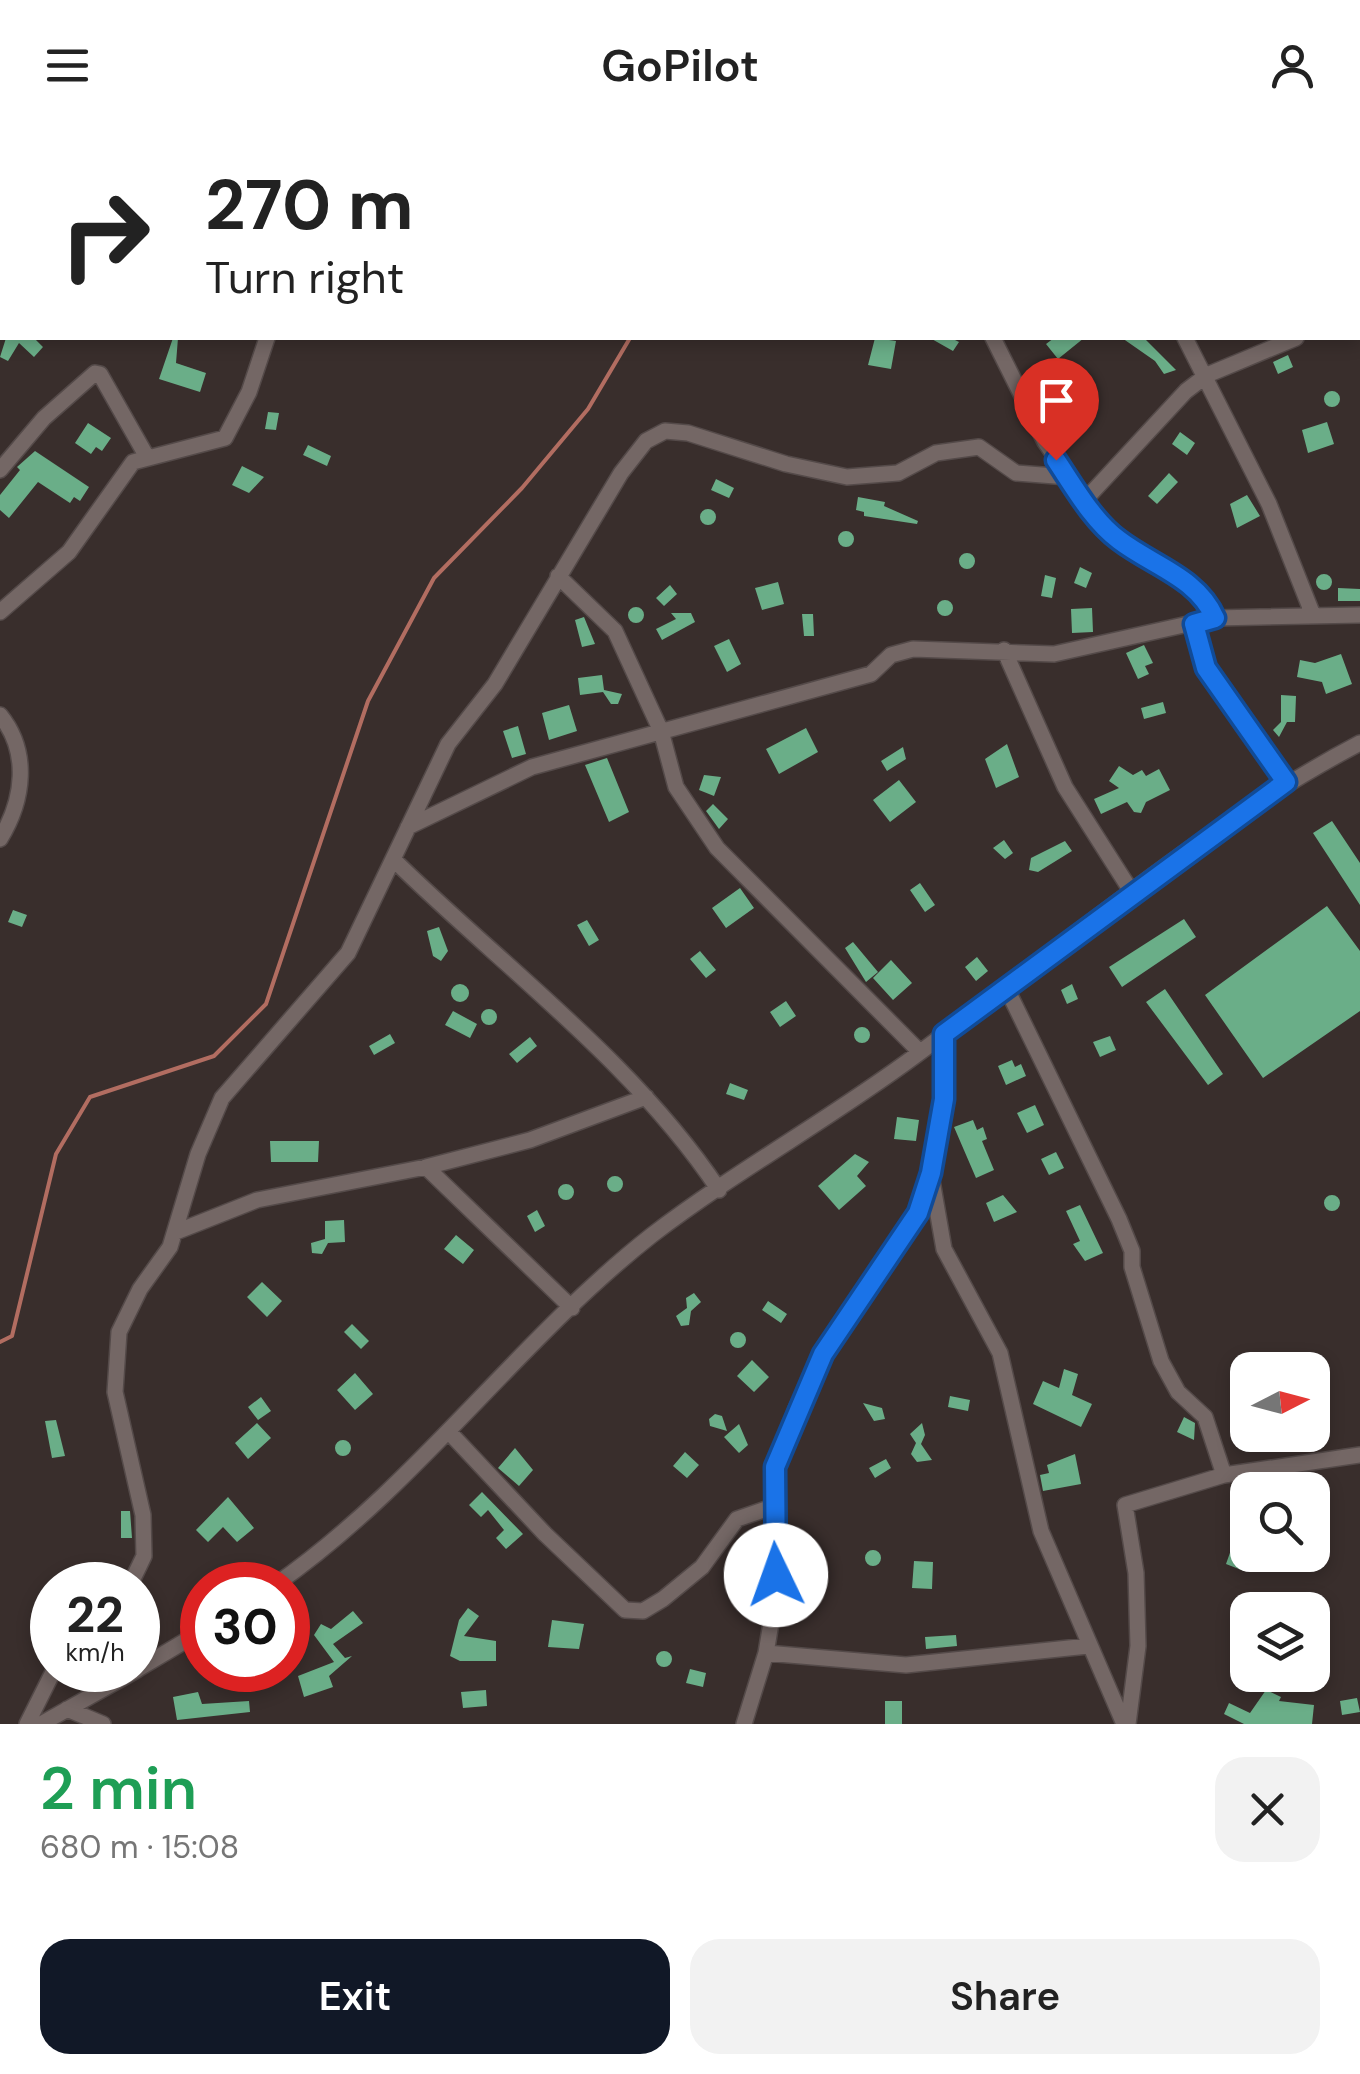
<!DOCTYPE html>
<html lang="en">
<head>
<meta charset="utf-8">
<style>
  :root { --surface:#fff; --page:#f2f2f2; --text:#222; --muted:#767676; --accent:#111827 }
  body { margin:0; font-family:"DM Sans",sans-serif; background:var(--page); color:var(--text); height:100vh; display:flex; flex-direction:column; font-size:38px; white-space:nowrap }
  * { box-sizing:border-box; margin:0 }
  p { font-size:32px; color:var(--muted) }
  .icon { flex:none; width:55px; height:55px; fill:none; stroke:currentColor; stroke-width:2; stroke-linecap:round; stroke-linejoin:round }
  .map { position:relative; height:1594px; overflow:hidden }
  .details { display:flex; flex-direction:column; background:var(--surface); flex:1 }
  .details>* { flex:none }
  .hud { position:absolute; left:0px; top:0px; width:1360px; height:210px; box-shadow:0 5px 15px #0003; background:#fff; color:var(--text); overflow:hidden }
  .needle { width:65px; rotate:84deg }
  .tools { position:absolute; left:1230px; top:1222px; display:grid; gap:20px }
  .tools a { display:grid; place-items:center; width:100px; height:100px; border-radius:20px; background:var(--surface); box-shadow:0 5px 15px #0003; font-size:50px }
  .speed { position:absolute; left:30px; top:1432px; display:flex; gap:20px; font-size:50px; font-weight:700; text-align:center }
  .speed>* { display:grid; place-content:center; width:130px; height:130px; border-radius:50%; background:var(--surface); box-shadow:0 5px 15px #0003; line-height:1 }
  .speed small { font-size:25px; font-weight:400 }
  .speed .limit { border:15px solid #d22; background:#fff; color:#111 }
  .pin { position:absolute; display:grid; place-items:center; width:85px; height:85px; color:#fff; margin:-102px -42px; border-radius:50% 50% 50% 0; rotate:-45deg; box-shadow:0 0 10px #0007 }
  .pin .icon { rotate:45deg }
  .me { position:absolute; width:110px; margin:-55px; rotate:357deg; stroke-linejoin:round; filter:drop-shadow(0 0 8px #0008) }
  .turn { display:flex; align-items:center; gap:35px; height:210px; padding:0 40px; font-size:45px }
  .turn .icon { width:130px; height:130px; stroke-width:2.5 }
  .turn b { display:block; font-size:70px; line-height:85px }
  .round { display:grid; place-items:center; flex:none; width:105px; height:105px; border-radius:30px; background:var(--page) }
  .headline { display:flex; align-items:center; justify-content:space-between; height:170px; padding:0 40px }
  h1 { font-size:60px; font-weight:600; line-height:75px; color:#1e9e55 }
  .action { display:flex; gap:20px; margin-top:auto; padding:20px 40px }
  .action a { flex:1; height:115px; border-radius:30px; background:var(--accent); color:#fff; font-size:40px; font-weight:600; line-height:115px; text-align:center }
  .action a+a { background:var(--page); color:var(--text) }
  header { display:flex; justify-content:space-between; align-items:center; height:130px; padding:0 40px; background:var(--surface); font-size:45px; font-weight:600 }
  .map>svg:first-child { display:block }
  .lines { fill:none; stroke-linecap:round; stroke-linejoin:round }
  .stream { stroke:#b26d61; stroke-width:4 }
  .building { fill:#6aae88 }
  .minor-casing { stroke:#544a49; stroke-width:18 }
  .minor { stroke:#746765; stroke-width:15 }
  .route-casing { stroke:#114b97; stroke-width:25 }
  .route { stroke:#1a73e8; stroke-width:18 }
</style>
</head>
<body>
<header><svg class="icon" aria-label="menu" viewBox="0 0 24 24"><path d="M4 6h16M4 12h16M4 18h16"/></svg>GoPilot<svg class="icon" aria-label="person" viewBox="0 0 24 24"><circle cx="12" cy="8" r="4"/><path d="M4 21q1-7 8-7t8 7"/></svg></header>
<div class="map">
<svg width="1360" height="1594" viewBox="0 0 1360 1594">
  <rect width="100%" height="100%" fill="#392e2c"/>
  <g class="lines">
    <path class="stream" d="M759,2L760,0
      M0,1212L12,1206L56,1024L90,967L214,926L266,874L368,571L434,448L522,358L588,279L630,208"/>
  </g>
  <path class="building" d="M6,208H34L43,217L34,227L19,213L8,231L0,227Z
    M173,208H178L176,233L206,243L200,262L159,249Z
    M875,208L896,211L891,239L868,235Z
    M930,208H951L959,212L953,221Z
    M1054,208H1084L1058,229L1046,214Z
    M1122,208H1144L1176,240L1164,244L1155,231Z
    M1288,225L1293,237L1278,244L1273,232Z
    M1324 269a8 8 0 1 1 16 0a8 8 0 1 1-16 0Z
    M268,282L279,283L276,300L265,299Z
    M1327,292L1334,314L1308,323L1302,300Z
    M88,293L111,308L102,321L96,317L91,324L75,313Z
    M1180,302L1195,313L1187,325L1172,314Z
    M308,315L331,326L327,336L303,325Z
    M35,321L89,357L80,371L74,367L70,373L38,352L9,388L0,380V365L20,340L17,337Z
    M242,336L264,347L249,363L232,355Z
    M1169,343L1178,352L1157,374L1148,366Z
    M716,349L734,358L729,368L711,360Z
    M1247,365L1260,386L1237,398L1230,374Z
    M858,367L885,372L884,376L918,391L917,394L864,386V382L856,380Z
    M700 387a8 8 0 1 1 16 0a8 8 0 1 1-16 0Z
    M838 409a8 8 0 1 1 16 0a8 8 0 1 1-16 0Z
    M959 431a8 8 0 1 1 16 0a8 8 0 1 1-16 0Z
    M1080,437L1092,443L1086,458L1074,453Z
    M1316 452a8 8 0 1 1 16 0a8 8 0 1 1-16 0Z
    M1045,445L1056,448L1052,468L1041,466Z
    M778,452L784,474L762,480L755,458Z
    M670,455L677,464L664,476L656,468Z
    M1338,458L1360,459V471H1338Z
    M937 478a8 8 0 1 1 16 0a8 8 0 1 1-16 0Z
    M628 485a8 8 0 1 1 16 0a8 8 0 1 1-16 0Z
    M1092,478L1093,502L1072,503L1071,479Z
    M671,483H691L695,492L662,510L656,499L676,489Z
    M802,484H813L814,506H804Z
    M584,487L595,514L582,517L575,490Z
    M729,509L741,534L727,542L714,516Z
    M1144,515L1153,533L1145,536L1149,544L1138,549L1126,523Z
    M1341,524L1352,554L1326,564L1322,552L1297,547L1300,530L1315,533Z
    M602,545L604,560L622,564L618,574H611L603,562L580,565L578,548Z
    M1281,565L1296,566L1295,592H1287L1279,607L1273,600L1281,592Z
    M1163,572L1166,583L1144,589L1141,578Z
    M569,575L577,601L549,610L542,583Z
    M518,596L526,624L512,628L503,601Z
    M806,598L818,622L779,644L766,619Z
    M1007,614L1019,647L996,658L985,629Z
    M903,617L906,629L887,641L881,631Z
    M607,628L629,682L609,692L585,635Z
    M1119,636L1133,645L1142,640L1146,646L1159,639L1170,660L1146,672L1141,683L1134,682L1127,672L1101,684L1094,669L1119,658L1109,651Z
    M704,645L721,647L714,666L699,660Z
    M899,650L916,672L890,692L873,670Z
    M713,674L728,689L719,699L706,681Z
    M1332,691L1360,733V775L1313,703Z
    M1004,710L1013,723L1005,729L993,718Z
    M1065,711L1072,721L1038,742L1029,740L1031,728Z
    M920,753L935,775L925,782L910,760Z
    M740,758L754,778L726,798L712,778Z
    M1327,776L1360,821V881L1263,948L1205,865Z
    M13,780L27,785L22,797L8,792Z
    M1184,789L1196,807L1122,857L1109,837Z
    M587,790L599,810L589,816L577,795Z
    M439,797L448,821L441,831L433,826L427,801Z
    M853,812L878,842L866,852L845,818Z
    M700,821L716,840L706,848L690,829Z
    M977,827L988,841L976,851L965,837Z
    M891,830L912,853L893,870L873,848Z
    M451 863a9 9 0 1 1 18 0a9 9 0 1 1-18 0Z
    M1072,854L1078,869L1067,874L1061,860Z
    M1165,859L1223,944L1208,955L1146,872Z
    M786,871L796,886L780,897L770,882Z
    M481 887a8 8 0 1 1 16 0a8 8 0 1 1-16 0Z
    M453,881L477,894L470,908L445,895Z
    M854 905a8 8 0 1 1 16 0a8 8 0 1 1-16 0Z
    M390,904L395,913L374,925L369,916Z
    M1110,906L1116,920L1100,927L1093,912Z
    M530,907L537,916L517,933L509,924Z
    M1012,930L1015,937L1021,934L1026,946L1006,955L998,936Z
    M730,953L748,960L744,970L726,964Z
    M1035,975L1044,995L1027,1003L1017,983Z
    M897,987L919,990L916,1011L894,1009Z
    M973,990L977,1000L983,997L987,1009L982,1011L994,1040L976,1048L954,997Z
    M270,1011H319L318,1032H271Z
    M1056,1022L1064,1038L1049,1045L1041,1029Z
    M855,1024L869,1032L857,1046L866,1056L839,1080L818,1056Z
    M607 1054a8 8 0 1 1 16 0a8 8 0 1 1-16 0Z
    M558 1062a8 8 0 1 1 16 0a8 8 0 1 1-16 0Z
    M1003,1065L1017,1082L994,1092L986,1073Z
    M1324 1073a8 8 0 1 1 16 0a8 8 0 1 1-16 0Z
    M1080,1075L1103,1123L1085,1131L1073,1114L1080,1111L1066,1081Z
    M537,1080L545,1096L535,1102L527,1086Z
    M344,1090L345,1112L328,1113L322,1124L312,1123L311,1113L325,1109V1091Z
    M456,1105L474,1120L463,1134L444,1119Z
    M262,1152L282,1171L267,1187L247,1167Z
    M694,1163L701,1172L691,1181L689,1195L681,1196L676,1186L687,1178L686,1168Z
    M768,1171L787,1184L781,1193L762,1180Z
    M352,1194L369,1211L361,1219L344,1202Z
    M730 1210a8 8 0 1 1 16 0a8 8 0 1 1-16 0Z
    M752,1230L769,1247L754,1262L737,1246Z
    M1064,1239L1078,1244L1072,1265L1092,1274L1081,1297L1033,1274L1043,1251L1059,1258Z
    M355,1243L373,1264L355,1280L337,1260Z
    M950,1266L970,1270L968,1281L948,1277Z
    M261,1267L271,1281L258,1290L248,1277Z
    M863,1273L882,1278L885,1289L874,1291Z
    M715,1284L722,1286L727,1301L710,1296L709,1289Z
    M1184,1287L1195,1293L1194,1310L1177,1302Z
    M56,1290L65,1326L52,1328L45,1291Z
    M257,1293L271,1308L248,1329L235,1313Z
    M922,1293L925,1305L921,1314L932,1330L917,1332L911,1324L916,1313L910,1304Z
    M739,1294L748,1315L739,1323L724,1307Z
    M335 1318a8 8 0 1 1 16 0a8 8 0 1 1-16 0Z
    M515,1318L533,1340L519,1356L498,1338Z
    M685,1322L699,1335L687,1348L673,1336Z
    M1075,1324L1081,1354L1043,1361L1040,1345L1049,1343L1047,1335Z
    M886,1329L891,1338L875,1348L869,1338Z
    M482,1362L523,1404L506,1419L496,1408L504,1400L488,1380L481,1387L469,1375Z
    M228,1367L254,1398L237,1412L223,1397L208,1412L196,1400Z
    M121,1381H130L132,1408H121Z
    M1232,1417L1250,1425L1244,1441L1226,1434Z
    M865 1428a8 8 0 1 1 16 0a8 8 0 1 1-16 0Z
    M914,1431L933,1432L932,1459L912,1458Z
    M468,1478L479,1486L464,1506L496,1511V1531H460L450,1526L459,1490Z
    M353,1481L363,1493L333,1514L345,1528L352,1526L329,1546L333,1557L304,1567L298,1546L334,1532L314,1505L321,1494L331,1499Z
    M552,1490L584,1494L579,1519L548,1517Z
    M956,1505L957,1516L926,1519L925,1507Z
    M656 1529a8 8 0 1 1 16 0a8 8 0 1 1-16 0Z
    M690,1539L706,1543L703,1557L686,1553Z
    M486,1560L487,1576L463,1578L461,1562Z
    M1266,1560L1281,1567L1279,1571L1314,1575L1312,1594H1244L1224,1584L1229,1573L1250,1583Z
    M198,1562L202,1574L249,1571L250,1582L177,1590L173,1567Z
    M1357,1568L1360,1582L1342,1585L1340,1571Z
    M885,1571H902V1594H885Z"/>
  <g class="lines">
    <g class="minor-casing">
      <path id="minor" d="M369,0L373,2
        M1075,0L1076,2
        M1260,0L1261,2
        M240,2L241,0
        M394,2L397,0
        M549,2L551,0
        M1002,2L1005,0
        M0,29L2,31
        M1358,156L1360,160
        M1358,182L1360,180
        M993,208L1045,312L1085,370
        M1185,208L1269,374L1313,485
        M0,340L44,288L95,243L100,244L147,327
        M558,446L615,501L661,601L676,657L717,718L920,922
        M0,482L69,422L133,332L225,308L249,262L267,208
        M1215,488C1192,435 1118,425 1085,370L1186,261L1207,245L1296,208
        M1193,494L1206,538L1286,652
        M1004,520L1065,657L1133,764
        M0,585C30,622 24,670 0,709
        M408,697L532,637L871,544L891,525L913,519L1054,524L1215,488L1360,485
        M394,730C503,837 634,932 719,1060
        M1006,857L1119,1089L1132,1121V1137L1161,1231L1178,1262L1205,1287L1224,1345
        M426,1037L572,1178
        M931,1045L944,1119L1000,1223L1041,1401L1124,1594
        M176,1102L257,1070L426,1037L530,1010L646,967
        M450,1303L545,1404L625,1480L643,1481L663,1469L702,1437L737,1389L772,1377
        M130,1455L144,1426L143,1385L115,1262L119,1202L140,1159L170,1117L198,1024L222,968L348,823L448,614L495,554L621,343L646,311L665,301L688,303L786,334L847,347L898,343L936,323L979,317L1016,343L1068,347
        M275,1455C417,1356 517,1211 652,1105C736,1041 830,989 915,926C1060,819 1200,697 1360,613
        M766,1523L906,1535L1088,1516
        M138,1539L202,1501
        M67,1579L103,1594
        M27,1594L54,1540
        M41,1594L137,1540
        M744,1594L766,1523L775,1469V1337L796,1279L823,1224L918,1083L931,1043L944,969V904
        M1128,1594L1138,1516L1136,1443L1125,1375L1224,1345L1360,1325"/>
    </g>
    <use href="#minor" class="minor"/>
  </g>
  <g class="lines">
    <g class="route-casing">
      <path id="route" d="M776,1445L775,1337L823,1224L918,1083L931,1043L944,969V904L1286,652L1206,538L1194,494L1215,488C1197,447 1153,436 1119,410C1093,391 1074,357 1056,330"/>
    </g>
    <use href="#route" class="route"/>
  </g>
</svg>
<div class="tools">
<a><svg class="needle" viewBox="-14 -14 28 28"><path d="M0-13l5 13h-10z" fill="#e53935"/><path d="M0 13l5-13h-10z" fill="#767676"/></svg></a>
<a><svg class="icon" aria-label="search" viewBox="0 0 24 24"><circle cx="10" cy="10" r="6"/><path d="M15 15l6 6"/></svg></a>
<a><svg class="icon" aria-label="layers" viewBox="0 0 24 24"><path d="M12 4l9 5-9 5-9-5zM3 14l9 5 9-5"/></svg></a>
</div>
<div class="speed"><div>22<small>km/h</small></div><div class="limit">30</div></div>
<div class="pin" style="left:1056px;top:330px;background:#d93025"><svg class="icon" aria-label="arrive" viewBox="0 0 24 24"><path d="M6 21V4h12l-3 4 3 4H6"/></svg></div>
<svg class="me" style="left:776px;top:1445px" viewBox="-20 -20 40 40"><circle r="19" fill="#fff"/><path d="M0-13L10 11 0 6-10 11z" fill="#1a73e8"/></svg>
<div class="hud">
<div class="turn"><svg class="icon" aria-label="right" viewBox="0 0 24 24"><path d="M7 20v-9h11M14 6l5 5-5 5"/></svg><div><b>270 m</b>Turn right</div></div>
</div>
</div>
<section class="details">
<div class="headline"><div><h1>2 min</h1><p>680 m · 15:08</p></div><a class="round"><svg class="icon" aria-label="close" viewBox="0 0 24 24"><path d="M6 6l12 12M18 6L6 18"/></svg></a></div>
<div class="action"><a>Exit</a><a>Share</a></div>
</section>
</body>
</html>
